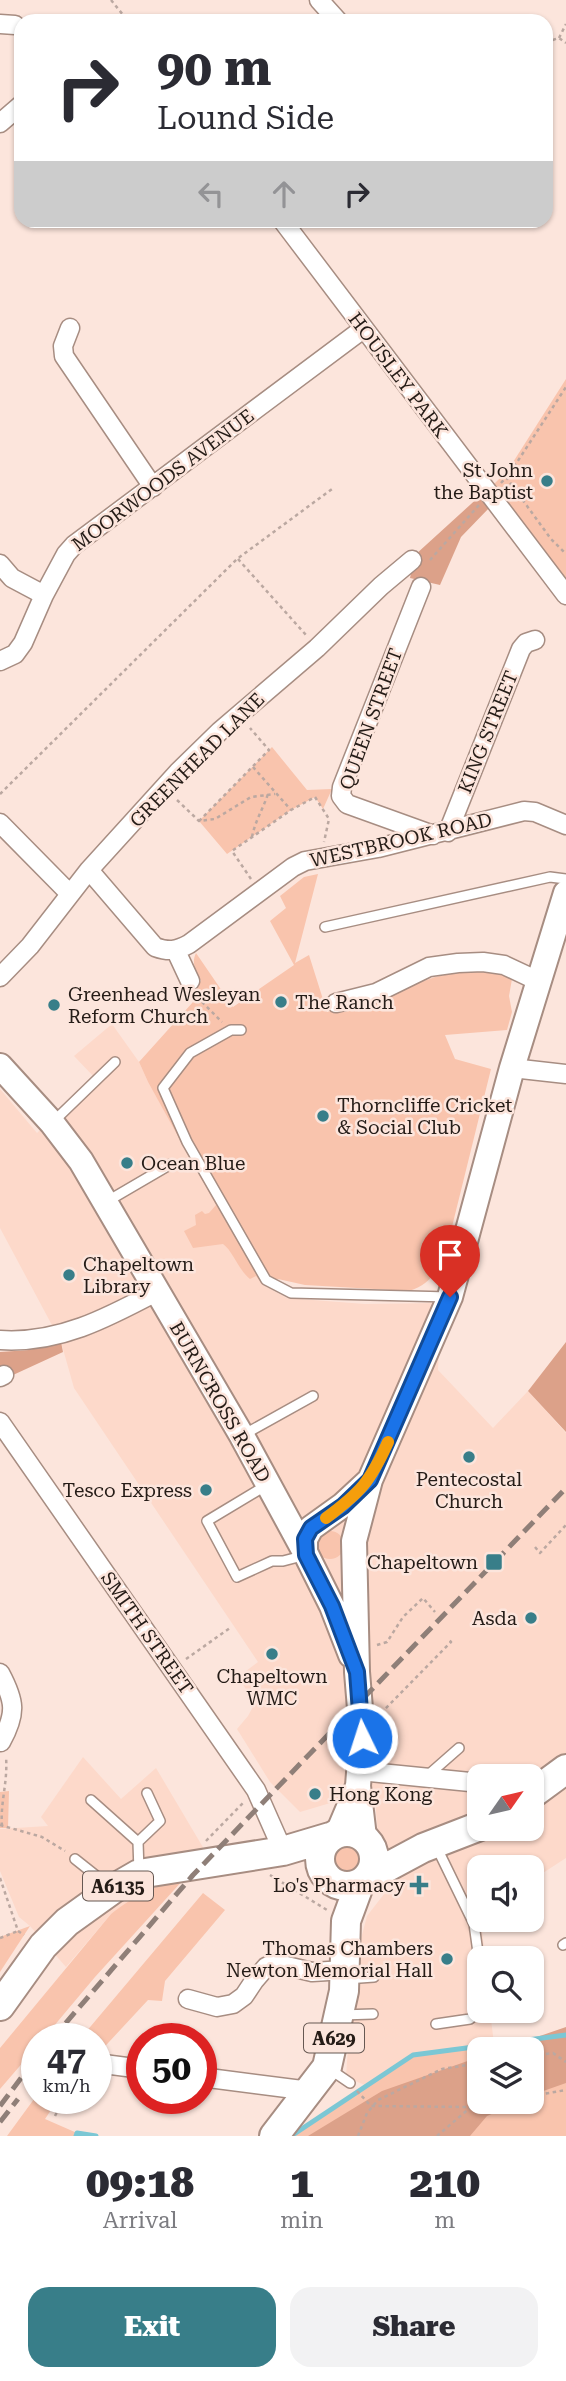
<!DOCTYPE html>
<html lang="en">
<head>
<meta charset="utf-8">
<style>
  :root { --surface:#fff; --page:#f2f2f3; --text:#2b2b33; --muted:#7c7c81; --accent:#387e89 }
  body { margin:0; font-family:"Roboto Serif",serif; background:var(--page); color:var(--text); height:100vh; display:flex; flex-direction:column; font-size:26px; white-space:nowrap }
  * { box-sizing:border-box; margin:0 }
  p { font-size:23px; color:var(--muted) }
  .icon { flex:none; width:38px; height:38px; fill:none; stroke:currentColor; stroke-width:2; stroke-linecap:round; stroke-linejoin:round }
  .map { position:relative; height:2136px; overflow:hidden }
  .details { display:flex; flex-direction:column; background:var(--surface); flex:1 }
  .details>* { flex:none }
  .banner { position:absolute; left:14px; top:14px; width:539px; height:214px; border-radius:21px; box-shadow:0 2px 5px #0004; background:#fff; color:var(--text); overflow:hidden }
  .needle { width:46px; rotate:56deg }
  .buttons { position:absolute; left:467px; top:1764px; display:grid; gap:14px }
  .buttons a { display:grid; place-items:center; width:77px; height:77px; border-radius:14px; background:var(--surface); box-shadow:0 2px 5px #0004; font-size:35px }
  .speed { position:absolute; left:21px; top:2023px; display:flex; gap:14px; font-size:35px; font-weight:700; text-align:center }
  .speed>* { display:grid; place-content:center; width:91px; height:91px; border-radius:50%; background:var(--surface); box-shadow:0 2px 5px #0004; line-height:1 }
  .speed small { font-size:18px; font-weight:400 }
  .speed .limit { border:10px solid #d22; background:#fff; color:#111 }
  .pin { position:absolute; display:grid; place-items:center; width:60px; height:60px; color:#fff; margin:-72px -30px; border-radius:50% 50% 50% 0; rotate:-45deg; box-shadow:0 0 7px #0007 }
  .pin .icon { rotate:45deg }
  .me { position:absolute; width:77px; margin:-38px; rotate:356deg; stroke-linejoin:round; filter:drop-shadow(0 0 5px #0008) }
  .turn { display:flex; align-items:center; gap:24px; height:147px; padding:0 28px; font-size:32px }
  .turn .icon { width:91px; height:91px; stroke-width:2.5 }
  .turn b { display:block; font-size:49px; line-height:60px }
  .lanes { display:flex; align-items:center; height:66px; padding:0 28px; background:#0003; justify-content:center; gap:35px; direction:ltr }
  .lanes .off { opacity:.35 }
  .eta { display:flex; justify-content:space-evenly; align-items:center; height:119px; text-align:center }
  .eta b { font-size:42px; font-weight:800; line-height:49px }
  .primary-button { display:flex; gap:14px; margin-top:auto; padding:14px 28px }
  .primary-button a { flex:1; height:80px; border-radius:21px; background:var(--accent); color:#fff; font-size:28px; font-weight:800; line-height:80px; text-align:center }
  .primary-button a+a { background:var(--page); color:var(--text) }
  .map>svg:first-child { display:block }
  .built { fill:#fdd9ca; fill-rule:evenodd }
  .green { fill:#f9c4ad; fill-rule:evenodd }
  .forest { fill:#dca189 }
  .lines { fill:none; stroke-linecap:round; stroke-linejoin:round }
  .stream { stroke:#7bc7d4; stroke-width:5 }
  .lane-casing { stroke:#a78d82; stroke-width:12 }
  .street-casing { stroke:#a78d82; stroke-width:21 }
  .secondary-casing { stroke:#a78d82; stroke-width:28 }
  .primary-casing { stroke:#a78d82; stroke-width:32 }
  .path { stroke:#bba8a1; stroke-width:2.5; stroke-dasharray:3.5 3.5; stroke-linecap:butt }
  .lane { stroke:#fff; stroke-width:9 }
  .street { stroke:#fff; stroke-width:18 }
  .secondary { stroke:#fff; stroke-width:24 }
  .primary { stroke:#fff; stroke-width:28 }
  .rail { stroke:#8f7f78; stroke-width:5; stroke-dasharray:14 7; stroke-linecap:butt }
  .route-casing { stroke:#114b97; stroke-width:18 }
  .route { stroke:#1a73e8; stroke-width:12 }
  .slow { stroke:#f59e0b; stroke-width:12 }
  .poi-dot { fill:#387e89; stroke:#fce5dc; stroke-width:2.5 }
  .labels { text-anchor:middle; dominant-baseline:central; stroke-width:5; stroke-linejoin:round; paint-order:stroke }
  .shield { fill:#fce5dc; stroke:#665852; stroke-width:2 }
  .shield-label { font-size:18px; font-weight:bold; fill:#251c17 }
  .street-label { font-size:19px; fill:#251c17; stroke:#fce5dc }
  .poi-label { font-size:19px; fill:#251c17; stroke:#fce5dc; text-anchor:end }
</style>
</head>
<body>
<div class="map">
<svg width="566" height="2136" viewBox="0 0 566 2136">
  <rect width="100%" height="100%" fill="#fce5dc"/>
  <path class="built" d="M112,1024L139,1062L148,1082L217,1205L263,1285L287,1298L365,1304L441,1303L438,1370L493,1428L528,1391L566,1433V1858L532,1880V1867H480V1920H481L485,1958H480V2011H490L494,2044L414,2056L367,2086L346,2077L353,1969L367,1916L398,1876L378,1834L374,1790L300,1812L270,1782L237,1729L248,1716L255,1703L238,1677L258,1662L74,1388L61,1342L0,1228V1089L37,1133L95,1078L74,1056ZM480,1776H532V1829H480Z
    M83,1757L121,1799L156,1768L204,1849L184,1879L111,1914L66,1967L30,1926L19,1917L0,1871V1829L48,1826L41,1817Z"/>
  <path class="green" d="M566,379V583L494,484L508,470Z
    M272,747L307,790L332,789L323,809L315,797L291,810L227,854L199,821Z
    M318,874L295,963L309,955L327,1012L367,1001L435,977L479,968L501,974L512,979L509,996L512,1012L507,1030L445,1035L455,1059L491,1069L446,1251C437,1271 431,1284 409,1291L305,1285L278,1279L263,1285L256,1276L250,1279C237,1268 233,1251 223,1244L193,1248L184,1231L196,1225L195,1215L202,1211L205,1214L209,1213L216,1205L148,1082L139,1062L193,1002L196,985L201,981C196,972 191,963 196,953L233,1007L294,965L270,921L286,908L280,896L304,877Z
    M316 1545a14 14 0 1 1 28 0a14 14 0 1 1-28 0Z
    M9,1791L8,1828H0V1792Z
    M330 1859a17 17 0 1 1 34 0a17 17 0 1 1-34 0Z
    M184,1879L95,1977L43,2039H37V2046L0,2089V2048L111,1914C136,1895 153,1886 184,1879Z
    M203,1893L225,1910L165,1981L162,2001L148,2000L96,2056V2039H80Z
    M30,1926L0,1972V1937Z
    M566,2035V2136H291L413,2055ZM480,2049H532V2102H480Z
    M37,2095V2098H59L45,2119L77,2133L76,2136H7Z"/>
  <path class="forest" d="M482,494L490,507L461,537L440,585L410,578L415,555Z
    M61,1342L63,1352L13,1375L6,1366L0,1369V1352L29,1350Z
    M566,1342V1432L528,1391Z
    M566,2027V2083L532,2095V2049H502Z
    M479,2057L480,2102H519L487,2116L470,2136H308L382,2091Z"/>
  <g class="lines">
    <path class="stream" d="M76,2136L77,2133L96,2136
      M291,2136L413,2055L566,2035"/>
    <g class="lane-casing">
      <path id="lane" d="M325,927L550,877L566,879
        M241,1030H231L190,1053L163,1088L187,1142L266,1280L291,1293L449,1297
        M53,1122L115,1062
        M106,1202L171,1164
        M243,1435L313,1396
        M267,1485L207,1521L237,1577L272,1561H283L306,1555
        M426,1777L459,1748
        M91,1800L138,1842L139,1872
        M138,1842L160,1821L147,1793
        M437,1848L474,1924L480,1967
        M75,1859L109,1886
        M563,1945L566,1943
        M346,1979L374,1977
        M341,2015L373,2014
        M436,2024L470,2019L480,2010
        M328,2068L350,2083"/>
    </g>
    <g class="street-casing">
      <path id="street" d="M319,0L338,21
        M0,24L15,25
        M0,123L21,105
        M282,220L566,595
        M70,328L63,346L64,356L153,487
        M0,564L12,578L44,595
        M421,587L342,787L341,796L347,804L433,835
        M0,661L15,654L23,643L44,595L66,554L74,545L363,329
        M0,823L70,894
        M448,832L521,649L526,643L535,640
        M89,870L155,947C169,952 176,951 189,944L293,867L305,861L378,848L524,811L535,812L566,825
        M176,951L190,981
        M0,977L30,946L89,870L178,772L220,731L317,648L381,586L412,560
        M336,1003L376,993L429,967L458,963L483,962L504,965L538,981
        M512,1068L566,1074
        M0,1340C58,1344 107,1318 156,1292
        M0,1377L4,1375
        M0,1422L256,1790L283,1851
        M0,1673C15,1701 17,1713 1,1742
        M360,1771L480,1783
        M188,1999L217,2007L233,2004L244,1996L254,1981L266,1967L274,1963L312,1972L345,1970
        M96,2063L142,2069
        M201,2077L310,2091"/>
    </g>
    <g class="secondary-casing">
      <path id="secondary" d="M0,1066L52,1123L81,1161L242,1436L305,1552L332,1606L351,1655
        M305,1552V1539L311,1528L343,1505L370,1480
        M338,1833L358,1786
        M364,1837L358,1786L362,1733L357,1672L354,1541L370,1480L450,1297L512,1068L566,893"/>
    </g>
    <g class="primary-casing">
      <path id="primary" d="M532,1794L566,1769
        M320 1859a27 27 0 1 1 54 0a27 27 0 1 1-54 0Z
        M367,1878L423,1848L480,1826
        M0,2006L43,1946L67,1922L113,1889L139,1874L283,1851L330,1837
        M274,2136L327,2067L344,1991L346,1921L360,1883"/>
    </g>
    <path class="path" d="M111,0L128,21
      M559,38L566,24
      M546,42L559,38L566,43
      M506,477L551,539L566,554
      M501,483L510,473L566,387
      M238,559L306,635
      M430,560L479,505
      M253,767L291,810
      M0,794L237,559L332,489
      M177,800L199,821L215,819L251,797L275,794
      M199,821L269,750L250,728
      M252,837C255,821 263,809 268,794
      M251,879L232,851L291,810L315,797L329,819L324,842
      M197,997L222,1022
      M535,1547L540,1553L566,1525
      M377,1645L387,1642L403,1617L423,1598L435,1612
      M186,1659L230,1628
      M381,1713L451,1642L448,1639
      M0,1825L42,1837L65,1851
      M2,1826C0,1803 8,1782 6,1757
      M206,1841L243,1803
      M270,1875L327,1910
      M0,1878L18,1931L24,1935
      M0,1938L18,1931
      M532,2056L553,2053L566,2062
      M357,2091L371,2106L471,2107
      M532,2096L566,2090
      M55,2116L64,2098
      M358,2136L367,2113L378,2100L442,2069L480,2063
      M437,2136L471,2107L500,2102"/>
    <use href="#lane" class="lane"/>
    <use href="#street" class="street"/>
    <use href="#secondary" class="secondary"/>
    <use href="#primary" class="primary"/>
    <path class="rail" d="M52,2039L193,1875L566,1488
      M0,2106L37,2057
      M0,2122L18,2099"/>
  </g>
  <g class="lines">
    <g class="route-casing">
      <path id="route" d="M362,1738L357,1672L332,1606L306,1555L305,1539L311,1528L343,1506L370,1480L450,1297"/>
    </g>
    <use href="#route" class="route"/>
    <path class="slow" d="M326,1518C361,1492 370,1482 388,1442"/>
  </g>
  <g class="poi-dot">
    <circle cx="547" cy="481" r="7"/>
    <circle cx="281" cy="1002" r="7"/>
    <circle cx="54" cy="1005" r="7"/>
    <circle cx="323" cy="1116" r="7"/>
    <circle cx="127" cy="1163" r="7"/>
    <circle cx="69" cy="1275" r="7"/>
    <circle cx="469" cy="1457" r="7"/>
    <circle cx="206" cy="1490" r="7"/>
    <rect x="485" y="1553" width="18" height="18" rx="3.5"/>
    <circle cx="531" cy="1618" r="7"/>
    <circle cx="272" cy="1654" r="7"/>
    <circle cx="315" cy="1794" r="7"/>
    <path d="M415.5 1874.5h7v7h7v7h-7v7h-7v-7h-7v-7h7z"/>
    <circle cx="447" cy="1959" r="7"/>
  </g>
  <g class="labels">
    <g class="shield">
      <rect x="83" y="1871.5" width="70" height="29" rx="5"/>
      <rect x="304" y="2023.5" width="60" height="29" rx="5"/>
    </g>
    <g class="shield-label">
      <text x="118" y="1886">A6135</text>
      <text x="334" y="2038">A629</text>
    </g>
    <g class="street-label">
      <text transform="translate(398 375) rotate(53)">HOUSLEY PARK</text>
      <text transform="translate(163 480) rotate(-37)">MOORWOODS AVENUE</text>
      <text transform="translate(371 719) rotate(-70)">QUEEN STREET</text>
      <text transform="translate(488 732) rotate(-68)">KING STREET</text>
      <text transform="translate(197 760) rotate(-45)">GREENHEAD LANE</text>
      <text transform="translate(401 840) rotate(-13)">WESTBROOK ROAD</text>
      <text transform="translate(220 1402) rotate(60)">BURNCROSS ROAD</text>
      <text transform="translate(147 1633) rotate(55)">SMITH STREET</text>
    </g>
    <g class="poi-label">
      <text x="533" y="470">St John<tspan x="533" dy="22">the Baptist</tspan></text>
      <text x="68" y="994" text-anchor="start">Greenhead Wesleyan<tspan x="68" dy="22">Reform Church</tspan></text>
      <text x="295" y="1002" text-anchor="start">The Ranch</text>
      <text x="337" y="1105" text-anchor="start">Thorncliffe Cricket<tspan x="337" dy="22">&amp; Social Club</tspan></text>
      <text x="141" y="1163" text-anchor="start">Ocean Blue</text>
      <text x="83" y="1264" text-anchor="start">Chapeltown<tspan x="83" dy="22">Library</tspan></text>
      <text x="469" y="1479" text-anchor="middle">Pentecostal<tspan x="469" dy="22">Church</tspan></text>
      <text x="192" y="1490">Tesco Express</text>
      <text x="478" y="1562">Chapeltown</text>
      <text x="517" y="1618">Asda</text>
      <text x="272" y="1676" text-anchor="middle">Chapeltown<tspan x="272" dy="22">WMC</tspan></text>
      <text x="329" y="1794" text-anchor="start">Hong Kong</text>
      <text x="405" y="1885">Lo's Pharmacy</text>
      <text x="433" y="1948">Thomas Chambers<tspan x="433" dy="22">Newton Memorial Hall</tspan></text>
    </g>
  </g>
</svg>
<div class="buttons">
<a><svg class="needle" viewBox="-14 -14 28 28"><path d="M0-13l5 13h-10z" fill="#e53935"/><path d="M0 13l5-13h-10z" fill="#7c7c81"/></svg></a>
<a><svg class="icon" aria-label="sound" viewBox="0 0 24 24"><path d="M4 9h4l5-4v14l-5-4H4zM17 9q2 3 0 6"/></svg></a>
<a><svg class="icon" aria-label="search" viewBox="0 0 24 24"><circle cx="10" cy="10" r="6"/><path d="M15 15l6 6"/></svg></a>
<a><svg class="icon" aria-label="layers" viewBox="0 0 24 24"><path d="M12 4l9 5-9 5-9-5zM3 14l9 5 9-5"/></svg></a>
</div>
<div class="speed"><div>47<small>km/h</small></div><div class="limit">50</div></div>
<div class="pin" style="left:450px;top:1297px;background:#d93025"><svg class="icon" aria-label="arrive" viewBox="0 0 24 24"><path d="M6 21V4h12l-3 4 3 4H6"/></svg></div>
<svg class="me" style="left:362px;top:1738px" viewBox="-20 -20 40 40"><circle r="17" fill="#1a73e8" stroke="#fff" stroke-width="3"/><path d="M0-11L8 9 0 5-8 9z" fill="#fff"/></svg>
<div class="banner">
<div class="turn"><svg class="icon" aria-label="right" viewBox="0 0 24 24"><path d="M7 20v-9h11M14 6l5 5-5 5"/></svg><div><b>90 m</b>Lound Side</div></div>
<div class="lanes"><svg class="icon off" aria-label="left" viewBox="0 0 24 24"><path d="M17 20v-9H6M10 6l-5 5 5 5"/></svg><svg class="icon off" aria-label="ahead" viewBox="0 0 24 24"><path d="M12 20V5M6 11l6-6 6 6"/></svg><svg class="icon" aria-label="right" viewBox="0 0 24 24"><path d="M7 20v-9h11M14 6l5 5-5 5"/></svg></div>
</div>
</div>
<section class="details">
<div class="eta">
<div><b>09:18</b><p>Arrival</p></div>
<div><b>1</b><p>min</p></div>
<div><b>210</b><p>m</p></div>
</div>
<div class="primary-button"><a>Exit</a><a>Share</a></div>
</section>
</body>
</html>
